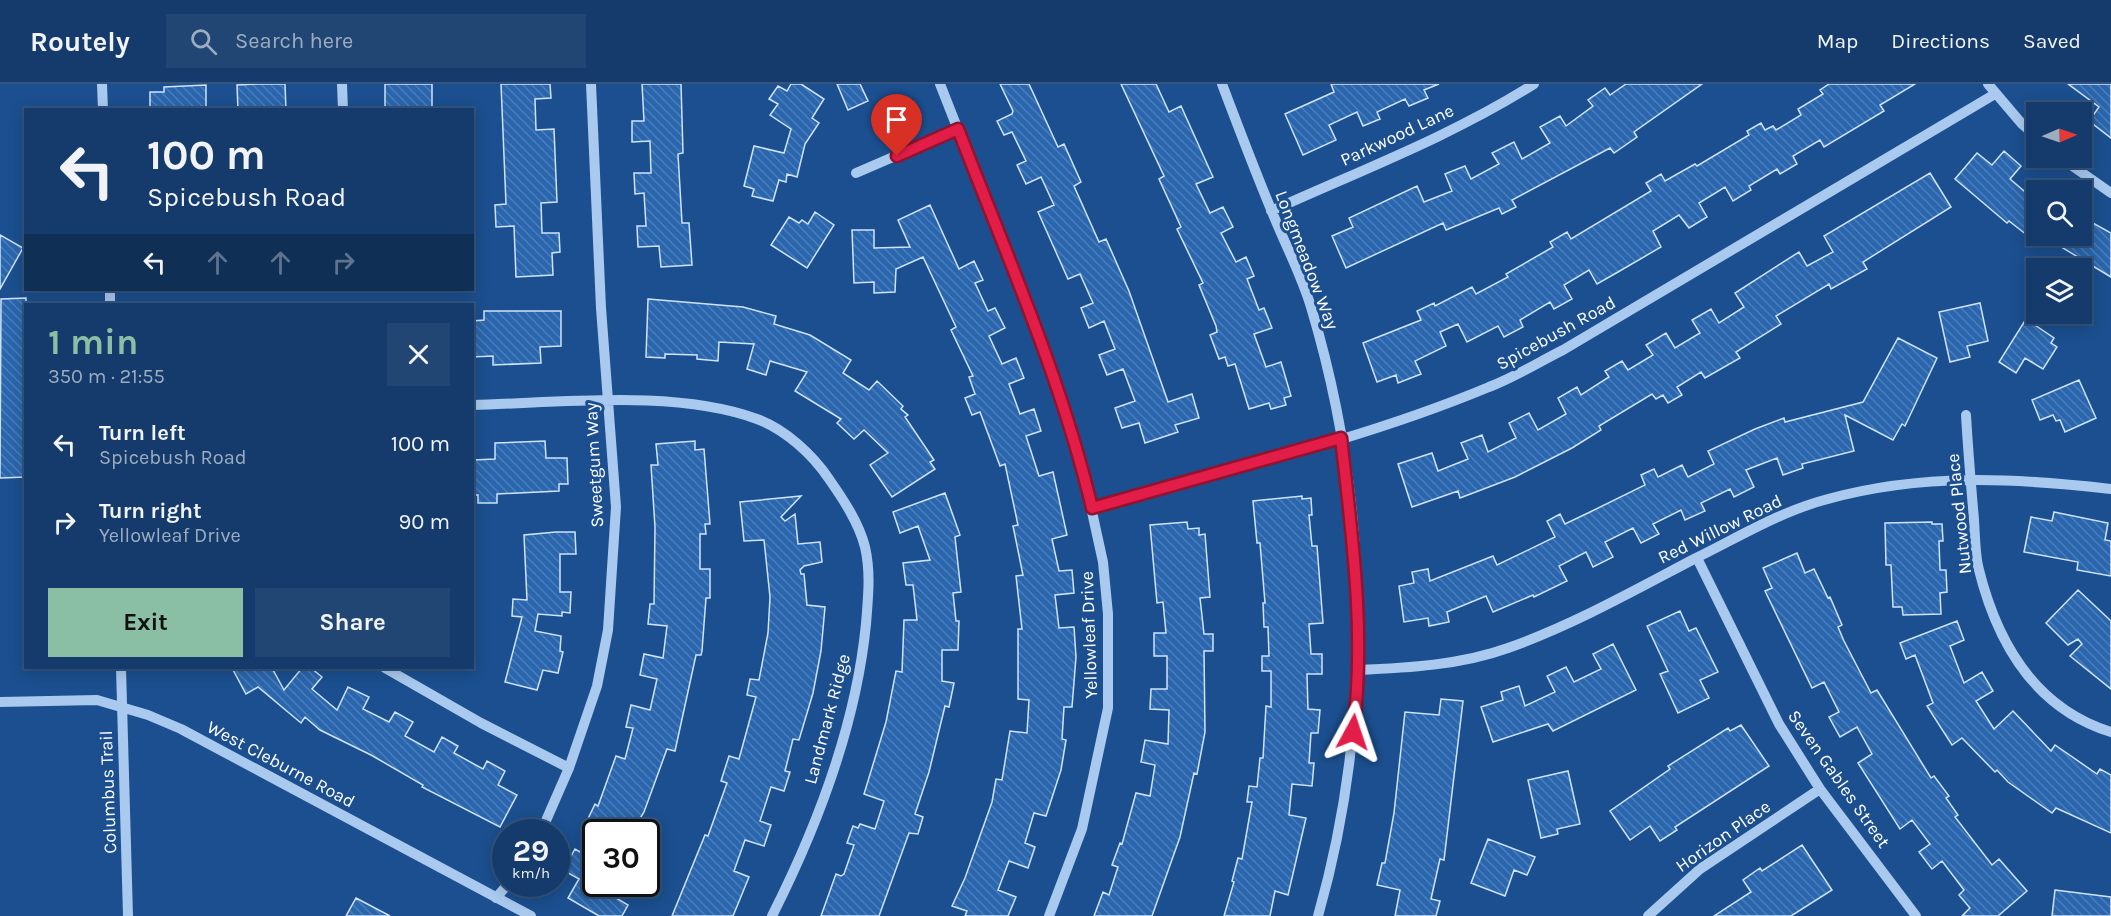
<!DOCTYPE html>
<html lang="en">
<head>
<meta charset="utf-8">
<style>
  :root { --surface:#143b6b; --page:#214673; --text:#f1f3f6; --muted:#9dadc1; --line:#33557e; --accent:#8abfa5 }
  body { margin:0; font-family:Karla,sans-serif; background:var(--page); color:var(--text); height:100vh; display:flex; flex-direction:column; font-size:22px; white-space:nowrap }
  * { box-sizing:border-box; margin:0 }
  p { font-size:20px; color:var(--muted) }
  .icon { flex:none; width:33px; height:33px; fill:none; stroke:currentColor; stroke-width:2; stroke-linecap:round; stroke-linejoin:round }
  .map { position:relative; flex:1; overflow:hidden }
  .details { position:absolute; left:24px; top:219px; width:450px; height:366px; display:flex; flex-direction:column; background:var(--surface); border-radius:0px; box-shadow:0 3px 15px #0003,0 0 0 2px var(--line) }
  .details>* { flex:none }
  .hud { position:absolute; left:24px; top:24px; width:450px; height:183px; border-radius:0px; box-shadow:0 3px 15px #0003,0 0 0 2px var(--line); background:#143b6b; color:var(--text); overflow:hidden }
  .needle { width:39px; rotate:88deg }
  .controls { position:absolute; left:2026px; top:18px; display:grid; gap:12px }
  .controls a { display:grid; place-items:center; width:66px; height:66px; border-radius:0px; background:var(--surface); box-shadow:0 3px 15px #0003,0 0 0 2px var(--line); font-size:30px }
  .speed { position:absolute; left:492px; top:735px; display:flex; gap:12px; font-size:30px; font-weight:700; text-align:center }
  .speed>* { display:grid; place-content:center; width:78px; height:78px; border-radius:50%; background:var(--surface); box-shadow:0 3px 15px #0003,0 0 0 2px var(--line); line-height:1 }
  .speed small { font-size:15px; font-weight:400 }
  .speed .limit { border:3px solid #111; border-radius:9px; background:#fff; color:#111 }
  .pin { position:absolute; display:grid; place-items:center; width:51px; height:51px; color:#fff; margin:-62px -26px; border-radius:50% 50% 50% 0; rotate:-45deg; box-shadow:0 0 6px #0007 }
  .pin .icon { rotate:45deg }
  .me { position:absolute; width:66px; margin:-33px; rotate:5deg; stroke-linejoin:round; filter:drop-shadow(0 0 4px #0008) }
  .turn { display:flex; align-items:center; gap:21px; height:126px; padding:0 24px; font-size:27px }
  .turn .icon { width:78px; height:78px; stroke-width:2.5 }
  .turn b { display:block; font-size:42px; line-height:51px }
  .lanes { display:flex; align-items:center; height:57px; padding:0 24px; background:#0003; justify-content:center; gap:30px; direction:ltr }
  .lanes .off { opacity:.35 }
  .round { display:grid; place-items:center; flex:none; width:63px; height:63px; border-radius:0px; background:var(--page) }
  .headline { display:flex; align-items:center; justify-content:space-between; height:102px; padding:0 24px }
  h1 { font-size:36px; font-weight:700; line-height:45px; color:var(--accent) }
  .primary-button { display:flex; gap:12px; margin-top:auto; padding:12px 24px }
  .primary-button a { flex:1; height:69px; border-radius:0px; background:var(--accent); color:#111; font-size:24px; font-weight:700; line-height:69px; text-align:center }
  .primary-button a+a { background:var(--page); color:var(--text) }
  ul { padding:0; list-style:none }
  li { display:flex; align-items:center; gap:18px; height:78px; padding:0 24px }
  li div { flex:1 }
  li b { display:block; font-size:22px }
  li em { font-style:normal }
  header { display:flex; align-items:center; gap:36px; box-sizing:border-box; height:84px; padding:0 30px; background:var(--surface); border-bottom:2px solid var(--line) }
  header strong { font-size:28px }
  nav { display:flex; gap:33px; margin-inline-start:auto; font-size:21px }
  .search { width:420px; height:54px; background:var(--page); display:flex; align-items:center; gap:15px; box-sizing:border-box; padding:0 21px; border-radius:0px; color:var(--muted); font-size:22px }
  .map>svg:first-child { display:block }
  .building { fill:url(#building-back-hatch); stroke:#cfe3fa; stroke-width:1.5 }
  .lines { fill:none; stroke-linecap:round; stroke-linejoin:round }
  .minor { stroke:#a9c9ee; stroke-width:10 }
  .route-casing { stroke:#92132f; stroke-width:15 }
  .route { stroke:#e11d48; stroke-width:10 }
  .labels { text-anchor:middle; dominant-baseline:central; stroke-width:6; stroke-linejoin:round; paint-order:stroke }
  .street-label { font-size:18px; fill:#fff; stroke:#1b4f8f }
</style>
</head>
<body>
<header>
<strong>Routely</strong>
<div class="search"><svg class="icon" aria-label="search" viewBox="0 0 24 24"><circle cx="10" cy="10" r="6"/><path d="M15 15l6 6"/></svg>Search here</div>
<nav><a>Map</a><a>Directions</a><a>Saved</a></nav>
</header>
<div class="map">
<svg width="2111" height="832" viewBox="0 0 2111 832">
  <defs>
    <pattern id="building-back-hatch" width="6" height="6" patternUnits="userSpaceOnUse" patternTransform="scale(1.5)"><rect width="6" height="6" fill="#2a66ad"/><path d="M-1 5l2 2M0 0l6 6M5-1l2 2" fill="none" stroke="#4a7db9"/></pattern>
  </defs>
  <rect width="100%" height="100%" fill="#1b4f8f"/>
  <path class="building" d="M258,0H285L286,26H238L237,1Z
    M385,0H432V26H385Z
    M501,0H550L551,14L535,15L536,46L554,45L557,118L541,119L542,149H559L560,168L552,169L553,191L516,193L514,142L496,143L495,121L506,120Z
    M642,0H681L683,69L678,70L682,139H689L692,181L661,183L659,162L638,163L637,142H646L644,109L635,110L634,89H651L650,57L632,58V37H644Z
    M791,0H801L824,15L812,34L819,39L805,60L797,93L787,90L786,98L779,96L773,117L752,112L754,105L744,102L754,62L784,69L791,45L770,31L778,20L769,15L778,2L787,7Z
    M837,0H860L868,17L848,26Z
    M1000,0H1029L1058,63L1064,60L1081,98L1074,102L1099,158L1106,155L1129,207L1168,318L1192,310L1199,334L1175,341L1178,348L1145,359L1139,339L1122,344L1115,324L1135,317L1123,285L1107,291L1099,271L1115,265L1104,237L1089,244L1081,224L1093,219L1080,190L1068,195L1038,128L1054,121L1041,93L1026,100L1017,81L1026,77L1012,48L1004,51L997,37L1012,30L1013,27Z
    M1121,0H1156L1169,28L1181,22L1213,93L1196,100L1210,129L1223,123L1233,143L1221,149L1236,178L1246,173L1254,192L1247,195L1259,226L1264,224L1272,244L1254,250L1266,283L1281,278L1291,312L1284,314L1286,321L1271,325L1269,319L1249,325L1235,280L1228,282L1225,273L1219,275L1210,251L1217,248L1216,242L1199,201L1203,199L1177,145L1181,143L1159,95L1164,92Z
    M1331,0H1439L1424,6L1428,14L1409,22L1405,15L1377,28L1380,35L1363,42L1357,28L1329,41L1336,56L1303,71L1285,30L1334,8Z
    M1626,0H1702L1634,48L1637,53L1614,69L1610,64L1512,116L1516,123L1502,130L1499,124L1446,146L1443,139L1346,184L1332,152L1353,143L1349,134L1417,102L1424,118L1452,107L1445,90L1465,82L1471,95L1499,80L1492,69L1514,58L1522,75L1550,59L1540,43L1560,32L1566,42L1593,22L1588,16L1605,4L1610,11Z
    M1829,0H1915L1880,21L1884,27L1824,63L1820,56L1793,72L1797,80L1780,90L1777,85L1749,102L1751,106L1733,117L1725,103L1699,119L1707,133L1689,144L1679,131L1653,147L1661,163L1618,188L1597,200L1589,186L1564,201L1572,215L1554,225L1550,218L1520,236L1523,243L1504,253L1498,242L1467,258L1458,240L1440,248L1446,262L1415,277L1421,290L1398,299L1396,291L1377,298L1363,259L1421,236L1417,227L1434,219L1435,222L1472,203L1476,210L1508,193L1506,190L1553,163L1550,158L1567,148L1571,155L1651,107L1646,99L1661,90L1665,97L1695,80L1697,82L1749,51L1747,47L1761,39L1765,46L1773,42L1776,46L1801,31L1798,25L1823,10L1820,6Z
    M2068,0H2111V54L2089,37L2099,23Z
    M206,1V26H150V8H164V3Z
    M2004,67L2021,82L2010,95L2037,118V159L2009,137L2007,139L1955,95L1977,69L1992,81Z
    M1930,89L1951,123L1863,178L1867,185L1831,205L1829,200L1776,232L1781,240L1736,268L1740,274L1705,294L1701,288L1677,303L1682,311L1668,319L1663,311L1656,315L1652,310L1599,342L1601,346L1572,364L1515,393L1460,414L1458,407L1412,423L1398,380L1432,369L1438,387L1468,375L1461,359L1482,351L1488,368L1516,354L1509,339L1529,329L1538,346L1566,330L1558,314L1577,303L1581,311L1609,293L1605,287L1622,277L1628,286L1653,271L1646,261L1666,249L1675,264L1700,249L1692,236L1711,225L1719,239L1744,223L1735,209L1799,168L1807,182L1833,168L1824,152Z
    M930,121L959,185L974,177L983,196L975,199L988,227L995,224L1005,244L989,252L1002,280L1016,274L1024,294L1009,300L1020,330L1034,325L1041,347L1026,352L1039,392L1053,388L1067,451L1052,455L1059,487L1072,486L1074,509L1055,511L1059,544L1074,543L1076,573L1072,623H1064L1062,655L1066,656L1061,686L1046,732L1034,729L1025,759L1035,763L1028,784L1009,777L998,806L1016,813L1008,832H965L967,827L952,822L965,794L992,718L996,695L1002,696L1010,647L1027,649L1029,616L1018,615V545H1022L1016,492L1023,491L1013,442L1018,441L1005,380L1000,382L980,328L972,331L965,314L975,310L969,293L973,292L951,246L956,243L923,173L896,185L895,208L874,209V198L854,199L852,146H874V164L910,163L898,136Z
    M815,128L834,141L807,184L771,161L789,133L799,139L802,136L808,140Z
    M2082,133L2111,149V193L2043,152H2082Z
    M0,151L23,164L0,205Z
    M26,214V393L0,394L1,215Z
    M648,215L743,223L776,232L774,240L810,251L851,276L843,289L869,306L877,297L903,322L901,325L908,331L905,333L934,376L930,378L935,385L892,413L870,381L888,369L864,346L854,355L837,339L841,335L795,307L807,288L770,277L766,291L747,285L754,260L719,258L718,277L697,275V271L665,270V274L646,273Z
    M1980,219L1988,257L1967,262L1970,273L1950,278L1939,228Z
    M484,227H561V262L540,263L541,279L493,281V272L472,273V237L484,236Z
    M2026,235L2054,254L2051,259L2057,263L2043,285L2025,274L2016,289L1999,278Z
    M1898,254L1937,274L1905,342L1902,340L1893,356L1845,331L1854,367L1802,380L1803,384L1783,391L1777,374L1746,386L1754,403L1734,413L1730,405L1701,419L1705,427L1685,436L1681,426L1653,440L1659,450L1641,459L1633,444L1605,458L1613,473L1593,483L1586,468L1559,482L1567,497L1534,513L1533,511L1493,528L1486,512L1447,528L1449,538L1429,542L1428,534L1404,538L1399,502L1414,499L1412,488L1428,485L1430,497L1493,472L1497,481L1555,453L1547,437L1560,430L1565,440L1590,428L1645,401L1641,391L1654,385L1658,393L1682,381L1688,393L1714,380L1708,367L1755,345L1784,334L1785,338L1863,318Z
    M2079,296L2096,334L2065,348L2060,336L2056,337L2053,331L2040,336L2032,316Z
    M545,357L546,374H567L568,400H559V407L497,410V419H478V411H474L473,376L495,375V359Z
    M695,357V366L704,365L710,440H705L706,450H700V485H710V514H706L702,567L701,571H696L675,667L667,665L644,728L632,748H596V800H618L611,811L628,821L622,832H599L568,814L579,795L563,786L575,765L580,768L593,740L587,737L595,720L598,722L616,672L625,675L633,644L626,643L631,621L650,626L657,595L640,591L644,570L663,574L667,542L648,540L650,520H654L655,443L651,381H658L656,360Z
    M945,409L960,451L955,453L961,508L953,509L956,537H959L958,566H942V597L954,599L949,623L945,622L929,688L915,730L923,733L918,750L909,749L879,832H821L836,790L841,792L844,790L854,761L847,759L853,742L858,744L860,740L875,745L884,717L864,710L886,638L896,587L902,588L904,536H917L913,501H906L903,479L930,476L918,442L900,449L893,428Z
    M801,412L781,433L785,437L795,430L798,460L820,458L822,478L804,482L800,486L801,490H804L807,521L825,523L821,567L813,609L799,656L793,655L785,687L790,688L784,707L771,703L760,737L771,741L764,762L745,756L734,787L749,793L733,832H672L705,751L708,752L727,699L721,697L729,672L739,675L756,613L747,611L750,595L759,596L768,549L770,513L764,456L744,457L740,418Z
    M1302,412V415L1311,414L1312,431H1309L1312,462H1317L1323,539L1309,540L1311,570H1322V590H1307L1308,625L1320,626L1318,649H1311L1309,679H1314L1312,702L1292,700L1289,731L1306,734L1288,811L1275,807L1270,832H1224L1234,798L1232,797L1238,774L1242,775L1252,718H1247L1249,702L1257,703L1260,674H1263L1266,622L1271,623V587H1262V572H1269L1268,543H1264L1263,519H1265L1260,459H1257L1253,417Z
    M2054,428L2108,439L2105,456L2111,457V492L2077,486L2078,478L2024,468L2031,433L2052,437Z
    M1187,438L1188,445L1199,444V451L1205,450L1210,513L1200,514L1204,550H1213V567H1204L1205,648L1197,690L1194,689L1180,753L1152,832H1094L1103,808L1109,811L1118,783L1112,781L1120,759L1122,760L1136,709L1150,712L1155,681L1141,678L1145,656L1168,660L1169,626L1150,625L1151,605H1167V572H1154V549H1166L1163,518L1157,519L1150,441Z
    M1932,438V440H1942L1943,457H1939L1940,486H1946L1947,508L1940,509L1941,530L1903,531L1902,523H1893L1891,481H1886L1885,439Z
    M556,448H575L576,470H560V508H571L570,529L562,528V532L538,530L535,547L561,552L560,567L563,568L558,589L543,586L537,606L505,598L522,533L512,532L513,515L527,516L524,451Z
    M1797,469L1805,489L1814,485L1828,514L1830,513L1842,541L1838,543L1844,557L1871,609L1877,606L1931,694L1934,692L1949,712L1946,714L1958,731L1955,733L1992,781L1999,775L2027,807L1998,832H1962L1970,824L1959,811L1964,806L1942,777L1932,785L1919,768L1930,760L1912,736L1900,745L1858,679L1872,670L1857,643L1840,653L1829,633L1839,628L1824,598L1812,604L1765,507L1772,504L1763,484Z
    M2078,506L2111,537V605L2070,572L2082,560L2078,555L2068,561L2046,539Z
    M1680,527L1689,547L1696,544L1718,588L1700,596L1709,614L1678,629L1660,590L1668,587L1647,542Z
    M1957,537L1964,556L1950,562L1964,599L1982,588L1993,607L1976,617L1994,645L2013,627L2051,667L2055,661L2097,690L2100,685L2111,691V749L2056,724L2052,729L2008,698L1997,686L1995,688L1962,654L1952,661L1927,622L1933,619L1915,571L1906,575L1900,559Z
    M1613,560L1636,606L1553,647L1548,640L1493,658L1481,623L1503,616L1501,608L1519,602L1525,622L1555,608L1547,592L1566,583L1574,598L1601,585L1593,570Z
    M232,584H272L284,606L302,584H311L322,593L312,605L337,626L348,603L369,613L363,625L389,638L395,628L413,638L405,652L434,668L442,653L458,662L454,669L483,685L487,677L505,687L498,701L517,711L500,743L422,703L423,701L371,671L320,646L305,633L301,639L258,603L246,610Z
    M1441,615L1463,617L1444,776L1440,775L1431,815L1440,817L1436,832H1395L1400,806L1377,801L1382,779H1385L1394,729L1405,628L1439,631Z
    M1741,641L1769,682L1675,743L1677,746L1660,757L1650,742L1630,756L1610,727L1670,685L1668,682L1728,644L1730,647Z
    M1568,687L1580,740L1557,745L1558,750L1541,754L1528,696Z
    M1488,755L1535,773L1527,791L1514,786L1505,812L1471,799Z
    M1802,761L1832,806L1791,832H1714L1751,808L1743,796L1760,784L1762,787Z
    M2055,806L2111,813V832H2052Z
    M356,814L390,832H346Z"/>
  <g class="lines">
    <path class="minor" d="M102,0L103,26
      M342,0L343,26
      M940,0L1041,257L1078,364L1103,478L1108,530V624L1082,745L1049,832
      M1222,0C1239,45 1256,90 1275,135C1287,164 1302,193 1311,223C1370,419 1374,636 1318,832
      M1988,0L2022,40L2037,53
      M2061,74L2111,109
      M856,89L958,45
      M1271,127C1359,87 1452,52 1534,0
      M110,206V220
      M472,321C560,319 675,305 757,335C785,345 813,371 829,395C843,415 859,439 865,463C871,489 868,514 866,540C856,642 818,741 772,832
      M1966,331C1968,366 1971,401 1974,436C1975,451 1975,467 1978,482C1996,557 2034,624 2111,648
      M1092,424C1225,387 1362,356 1489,303C1515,293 1539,278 1563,266L1995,10
      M1697,474L1779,640L1820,705L1916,832
      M121,584L128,832
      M385,584L481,639L569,684
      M1357,586C1407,584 1461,581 1508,564C1573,541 1635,506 1696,474C1739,453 1781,427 1828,415C1922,389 2015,394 2111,405
      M0,618L97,616L148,631L181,645L531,832
      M541,748L569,684L597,602L608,546L616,423L601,224L591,0
      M496,814L508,800
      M1648,832L1700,785L1820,705"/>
  </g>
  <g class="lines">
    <g class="route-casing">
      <path id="route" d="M897,72L958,45C1006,170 1061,293 1092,424L1341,354C1352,450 1366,552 1353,648"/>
    </g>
    <use href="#route" class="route"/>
  </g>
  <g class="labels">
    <g class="street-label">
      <text transform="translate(1397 51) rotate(-25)">Parkwood Lane</text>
      <text transform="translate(1307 176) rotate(69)">Longmeadow Way</text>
      <text transform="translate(1556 249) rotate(-29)">Spicebush Road</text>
      <text transform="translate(594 381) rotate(-93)">Sweetgum Way</text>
      <text transform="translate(1959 430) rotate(-96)">Nutwood Place</text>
      <text transform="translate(1720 445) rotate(-26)">Red Willow Road</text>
      <text transform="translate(1089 551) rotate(-92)">Yellowleaf Drive</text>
      <text transform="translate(827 635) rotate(-75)">Landmark Ridge</text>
      <text transform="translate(281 680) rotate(28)">West Cleburne Road</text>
      <text transform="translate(1839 695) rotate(55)">Seven Gables Street</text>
      <text transform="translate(108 708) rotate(-92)">Columbus Trail</text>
      <text transform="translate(1723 752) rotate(-35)">Horizon Place</text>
    </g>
  </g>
</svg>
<div class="controls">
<a><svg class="needle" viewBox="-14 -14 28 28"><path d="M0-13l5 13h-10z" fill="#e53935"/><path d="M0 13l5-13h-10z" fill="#9dadc1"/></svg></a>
<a><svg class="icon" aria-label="search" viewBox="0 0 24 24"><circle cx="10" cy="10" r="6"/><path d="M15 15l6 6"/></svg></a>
<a><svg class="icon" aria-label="layers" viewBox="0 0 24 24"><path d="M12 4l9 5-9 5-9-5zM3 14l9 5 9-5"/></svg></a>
</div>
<div class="speed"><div>29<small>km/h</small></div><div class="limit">30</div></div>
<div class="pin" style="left:897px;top:72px;background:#d93025"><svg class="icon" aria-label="arrive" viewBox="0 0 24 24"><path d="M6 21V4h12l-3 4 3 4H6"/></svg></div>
<svg class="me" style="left:1353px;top:648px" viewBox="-20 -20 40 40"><path d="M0-17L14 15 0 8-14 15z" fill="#e11d48" stroke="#fff" stroke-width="4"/></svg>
<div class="hud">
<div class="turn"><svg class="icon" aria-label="left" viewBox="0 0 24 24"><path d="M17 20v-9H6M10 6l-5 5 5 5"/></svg><div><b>100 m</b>Spicebush Road</div></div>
<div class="lanes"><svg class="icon" aria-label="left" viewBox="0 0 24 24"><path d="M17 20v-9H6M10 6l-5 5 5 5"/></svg><svg class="icon off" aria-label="ahead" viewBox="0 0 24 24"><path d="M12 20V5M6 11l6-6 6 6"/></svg><svg class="icon off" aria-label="ahead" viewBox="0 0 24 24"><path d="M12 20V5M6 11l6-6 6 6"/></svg><svg class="icon off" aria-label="right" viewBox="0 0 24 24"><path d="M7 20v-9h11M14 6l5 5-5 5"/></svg></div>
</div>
<section class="details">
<div class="headline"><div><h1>1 min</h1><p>350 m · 21:55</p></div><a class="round"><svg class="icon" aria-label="close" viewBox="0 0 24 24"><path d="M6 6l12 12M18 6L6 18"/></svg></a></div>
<ul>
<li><svg class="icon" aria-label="left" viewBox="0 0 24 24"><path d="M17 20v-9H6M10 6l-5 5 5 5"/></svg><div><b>Turn left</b><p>Spicebush Road</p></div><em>100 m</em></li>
<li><svg class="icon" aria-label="right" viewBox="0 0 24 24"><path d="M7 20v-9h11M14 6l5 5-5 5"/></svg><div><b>Turn right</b><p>Yellowleaf Drive</p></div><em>90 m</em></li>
</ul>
<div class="primary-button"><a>Exit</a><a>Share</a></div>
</section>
</div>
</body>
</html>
